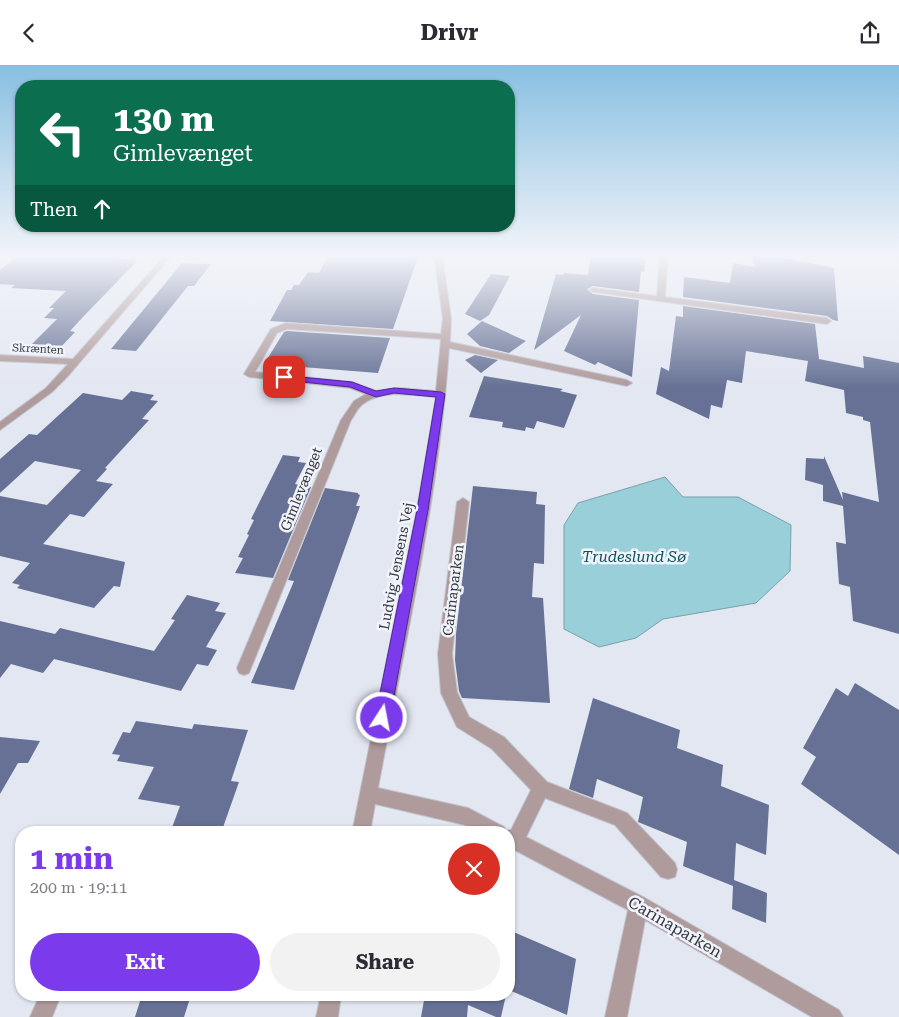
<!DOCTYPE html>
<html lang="en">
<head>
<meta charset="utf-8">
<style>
  :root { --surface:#fff; --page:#f2f2f3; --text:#2b2b33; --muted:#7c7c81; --accent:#7c3aed }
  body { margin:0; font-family:"Roboto Serif",serif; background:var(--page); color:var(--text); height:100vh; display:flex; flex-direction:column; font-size:19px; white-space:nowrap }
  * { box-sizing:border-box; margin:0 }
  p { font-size:16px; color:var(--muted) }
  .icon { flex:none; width:28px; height:28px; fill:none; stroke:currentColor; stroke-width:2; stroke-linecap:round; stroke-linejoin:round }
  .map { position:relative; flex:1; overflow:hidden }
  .panel { position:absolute; left:15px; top:761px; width:500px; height:175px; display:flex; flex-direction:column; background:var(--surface); border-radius:20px; box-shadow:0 1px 4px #0004 }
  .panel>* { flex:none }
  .guide { position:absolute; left:15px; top:15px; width:500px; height:152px; border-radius:20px; box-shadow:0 1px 4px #0004; background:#0b6e4f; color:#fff; overflow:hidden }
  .pin { position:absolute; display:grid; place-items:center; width:42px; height:42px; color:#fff; margin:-21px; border-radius:10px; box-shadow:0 2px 8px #0006 }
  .me { position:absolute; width:55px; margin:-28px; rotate:11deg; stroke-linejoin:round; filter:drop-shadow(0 0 4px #0008) }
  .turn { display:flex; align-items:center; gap:18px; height:105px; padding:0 15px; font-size:22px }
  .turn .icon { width:65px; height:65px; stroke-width:2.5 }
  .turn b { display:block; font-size:35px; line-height:42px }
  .then { display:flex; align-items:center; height:48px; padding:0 15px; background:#0003; gap:10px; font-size:19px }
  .round { display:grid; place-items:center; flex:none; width:52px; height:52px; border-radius:26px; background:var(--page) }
  .summary { display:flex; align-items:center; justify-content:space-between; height:85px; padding:0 15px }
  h1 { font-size:30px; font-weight:700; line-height:38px; color:var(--accent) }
  .cta { display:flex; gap:10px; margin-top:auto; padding:10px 15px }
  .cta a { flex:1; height:58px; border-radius:30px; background:var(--accent); color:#fff; font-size:20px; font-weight:700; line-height:58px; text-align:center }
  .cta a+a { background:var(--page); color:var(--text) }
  header { display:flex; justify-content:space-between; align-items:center; height:65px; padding:0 15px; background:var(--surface); font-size:22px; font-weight:700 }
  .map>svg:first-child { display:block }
  .water { fill:#99cfd9; stroke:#7ba1a9 }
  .building { fill:#667195 }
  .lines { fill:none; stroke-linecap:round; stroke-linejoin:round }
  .minor-casing { stroke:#c0c4cd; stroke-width:2 }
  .minor { fill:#b09b9c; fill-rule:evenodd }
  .route { fill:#7c3aed; stroke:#51269a }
  .labels { text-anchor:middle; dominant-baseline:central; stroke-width:5; stroke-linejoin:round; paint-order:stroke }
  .far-street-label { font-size:11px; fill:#34363a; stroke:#f1f4fd }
  .street-label { font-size:14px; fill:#34363a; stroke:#f1f4fd }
  .water-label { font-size:15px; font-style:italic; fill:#04545f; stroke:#f1f4fd }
  .near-street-label { font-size:16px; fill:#34363a; stroke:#f1f4fd }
</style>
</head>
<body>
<header><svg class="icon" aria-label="back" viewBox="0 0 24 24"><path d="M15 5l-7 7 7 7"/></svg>Drivr<svg class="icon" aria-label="share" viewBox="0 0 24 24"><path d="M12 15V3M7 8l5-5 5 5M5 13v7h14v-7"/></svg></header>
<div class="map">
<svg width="899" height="952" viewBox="0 0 899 952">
  <rect width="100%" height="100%" fill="#e3e7f2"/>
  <path class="water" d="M665,412L683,432H738L791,460L790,506L756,538L663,554L636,573L599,582L564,564V460L578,438Z"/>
  <path class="building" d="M20,189H66L138,195L82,253L70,266L75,267L59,284L32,282L35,279H32L57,254L44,253L54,243H49L66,226L11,223L15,220L0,219V205Z
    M329,189H419L393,264L270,256L287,225H291L294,220H299L308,207L319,208Z
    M646,189L644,207L641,206L639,227L593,221L587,224L593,229L639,235L632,312L598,297L595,300L564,286L581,250L534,285L556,209L563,210L564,208L588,210L591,190Z
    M764,189L834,203L838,256L833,255L827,251L683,232L684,212L730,218L733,198L755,202L751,190L763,191Z
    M182,198L211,199L194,221H188L136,286L111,284Z
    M491,209L510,211L489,250L480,256L465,249Z
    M683,241L815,259L819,294L864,303L863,291L899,298V569L853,556L850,522L839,519L836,477L846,479L843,441L823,436V420L805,415L806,393L824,394V391L843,435L842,427L879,437L870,357L863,355V352L846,348L844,325L805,316L808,296L746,286L742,318L727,315L722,343L711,340L709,354L656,329L661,302L669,306L676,251L683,252Z
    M482,256L519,273L526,276L509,288L480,281L467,269Z
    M287,266L390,273L378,308L264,299L284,267Z
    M475,290L498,295L481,308L465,295Z
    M484,311L563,324L560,326L577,330L564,363L537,356L534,364L526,362L525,366L502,362L503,357L469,352Z
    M131,326L154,330L150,335L158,336L142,354L149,355L105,403L107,404L96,416L113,419L84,452L70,449L43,479L125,497L120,522L114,521L94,543L17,523L20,520L12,518L30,498L0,491V431L47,440L81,405L35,396L0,428V394L29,369L37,370L83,328L122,335Z
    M283,390L300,392L298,397L306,398L295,419L311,422L273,513L235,508L243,493L238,492L249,470L247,469L254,455L251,454Z
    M473,421L537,427L536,439L545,440L544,499L534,498L532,532L543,533L550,638L462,633L459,626L455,595L456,569Z
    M325,423L358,428V429L360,430L356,441H360L294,625L251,618L294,516L288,515Z
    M187,530L220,538L215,546L226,548L206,582L217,585L208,601L197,599L181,626L54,594L43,608L11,599L0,613V556L55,569L60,563L154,586L175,555L171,554Z
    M855,618L899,645V790L801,719L816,692L803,683L836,623L848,631Z
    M593,633L680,665L677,683L723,700L721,721L769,740L766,790L736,778L734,815L767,828L766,858L732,844L733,821L683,801L687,777L638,757L643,732L597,714L593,733L569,724Z
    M136,656L192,664L194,659L248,665L231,716L239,717L221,768H170L180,741L138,734L154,702L117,696L120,690L112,689L123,667L130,668Z
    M0,672L40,676L28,698H18L0,729Z
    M509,865L576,894L567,950L509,925Z
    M142,930H191L184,952H135Z
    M425,930H506L501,952H496L468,940L467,952H421Z"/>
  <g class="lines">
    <g class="minor-casing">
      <path id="minor" d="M166,189H173L67,312L52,327L0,365V357L46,323L68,299L0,296V290L73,294Z
        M434,189H442L451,254L450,277L627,315L632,318L627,321L449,283C439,431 405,577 378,723L468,743L504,762L506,765H511L531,725L492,684L457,662L441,628L438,589L457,437L463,433L469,437L452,589L457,627L469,652L504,672L547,717L627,748L675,798L677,805L675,812L668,814L661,812L615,760L545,733L526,772L645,833L839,945L843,952H812L645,855L627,952H605L628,845L509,782V768H479L465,760L375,739L370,768H352L417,445L436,332C413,330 383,324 363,339C357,343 355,350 351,355L249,608L244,610L239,608L237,603L341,355L354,336L366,329L350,323L249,312L244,309L271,264L286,258L441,269L443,254ZM287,264L441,274L436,326L399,323L376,326L352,317L255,307L277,268Z
        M660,189H668L665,232L827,253L831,256L827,259L593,227L589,225L593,223L657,231Z
        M892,189H899V192L892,191Z
        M40,930H61L52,952H30Z
        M321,930H341L338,952H316Z"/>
    </g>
    <use href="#minor" class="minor"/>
  </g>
  <linearGradient id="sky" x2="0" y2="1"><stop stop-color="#88bfe2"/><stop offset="0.59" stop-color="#f2f4f9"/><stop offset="1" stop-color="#f2f4f9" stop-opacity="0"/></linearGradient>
  <rect width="899" height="323" fill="url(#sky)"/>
  <path class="route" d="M280,310L352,317L376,326L394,323L441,327L445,329L428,445L390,653L388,658L382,660L377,658L375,653L417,445L436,332L394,328L376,332L350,322L284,315L280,314Z"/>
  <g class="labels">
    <g class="far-street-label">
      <text transform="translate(38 284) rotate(3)">Skrænten</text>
    </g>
    <g class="street-label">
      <text transform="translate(301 424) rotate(-68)">Gimlevænget</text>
      <text transform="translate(396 501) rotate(-79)">Ludvig Jensens Vej</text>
      <text transform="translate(453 525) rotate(-83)">Carinaparken</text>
    </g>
    <g class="water-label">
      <text x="634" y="492">Trudeslund Sø</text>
    </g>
    <g class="near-street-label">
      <text transform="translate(675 862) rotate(30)">Carinaparken</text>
    </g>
  </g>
</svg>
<div class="pin" style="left:284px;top:312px;background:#d93025"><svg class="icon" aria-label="arrive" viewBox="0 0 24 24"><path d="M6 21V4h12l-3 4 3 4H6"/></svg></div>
<svg class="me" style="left:382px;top:653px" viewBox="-20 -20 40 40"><circle r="17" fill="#7c3aed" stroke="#fff" stroke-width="3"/><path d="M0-11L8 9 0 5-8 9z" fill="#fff"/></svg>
<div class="guide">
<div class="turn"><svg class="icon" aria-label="left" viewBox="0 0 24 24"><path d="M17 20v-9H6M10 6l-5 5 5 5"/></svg><div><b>130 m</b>Gimlevænget</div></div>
<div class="then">Then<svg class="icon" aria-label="ahead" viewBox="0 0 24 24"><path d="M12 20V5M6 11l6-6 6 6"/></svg></div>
</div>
<section class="panel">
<div class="summary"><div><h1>1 min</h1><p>200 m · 19:11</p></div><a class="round" style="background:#d93025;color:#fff"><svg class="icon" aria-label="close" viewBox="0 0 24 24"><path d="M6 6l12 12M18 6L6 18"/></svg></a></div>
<div class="cta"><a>Exit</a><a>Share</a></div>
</section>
</div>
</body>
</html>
